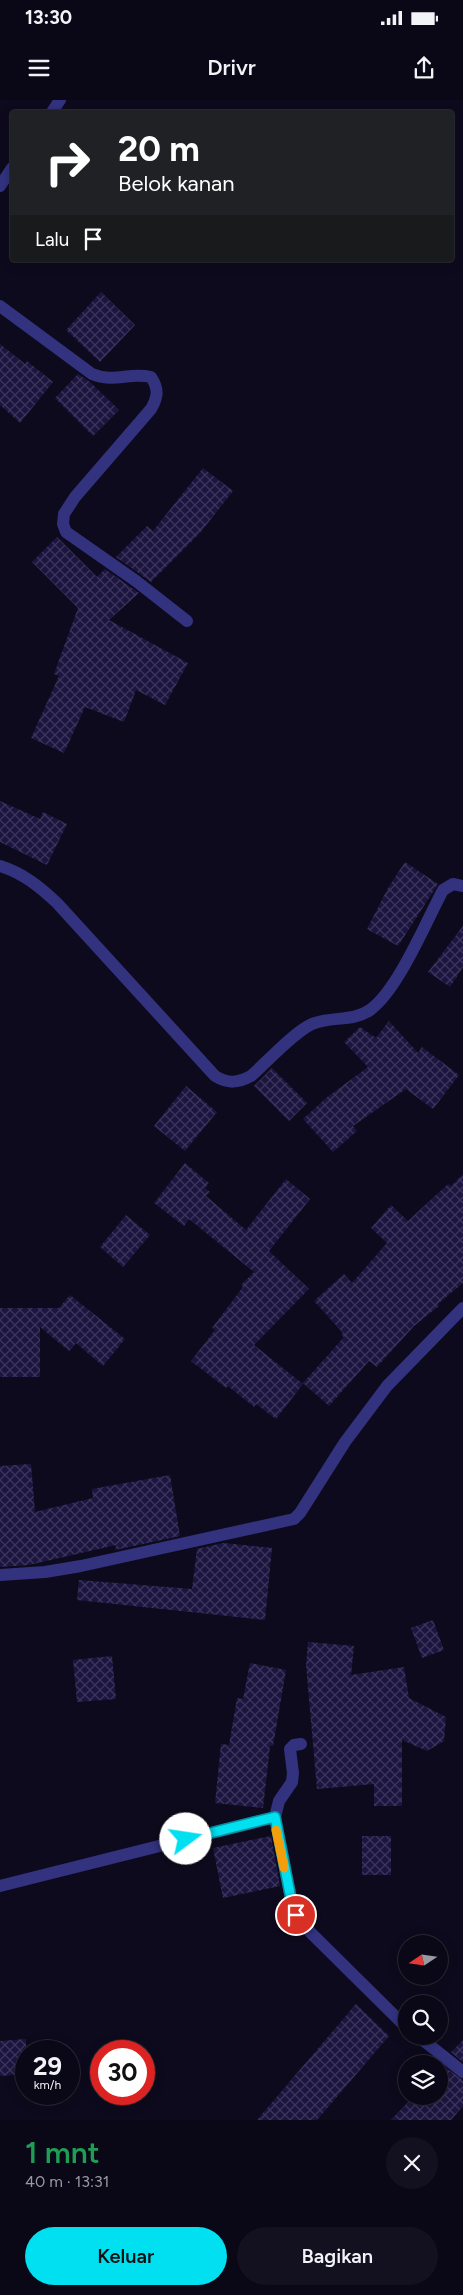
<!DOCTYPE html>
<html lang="id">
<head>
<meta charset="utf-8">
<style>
  :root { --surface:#0a0816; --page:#13111f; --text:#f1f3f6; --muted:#999aa1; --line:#2a2935; --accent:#00e0f1 }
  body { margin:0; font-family:Figtree,sans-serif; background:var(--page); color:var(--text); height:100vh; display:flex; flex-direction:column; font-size:19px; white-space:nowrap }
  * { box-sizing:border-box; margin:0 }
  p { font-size:16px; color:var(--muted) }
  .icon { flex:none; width:28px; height:28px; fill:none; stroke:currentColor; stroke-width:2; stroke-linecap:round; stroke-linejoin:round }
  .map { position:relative; height:2020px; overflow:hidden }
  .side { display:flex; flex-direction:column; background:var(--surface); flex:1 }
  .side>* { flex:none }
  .banner { position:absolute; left:10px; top:10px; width:444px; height:152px; border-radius:5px; box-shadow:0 2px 12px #0003,0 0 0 1px var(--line); background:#202124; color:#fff; overflow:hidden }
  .needle { width:32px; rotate:257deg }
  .fabs { position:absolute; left:398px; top:1835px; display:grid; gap:10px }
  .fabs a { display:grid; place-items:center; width:50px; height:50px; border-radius:50%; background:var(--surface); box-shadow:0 2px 12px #0003,0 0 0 1px var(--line); font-size:25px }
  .speed { position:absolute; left:15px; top:1940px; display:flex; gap:10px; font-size:25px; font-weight:700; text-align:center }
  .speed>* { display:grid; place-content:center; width:65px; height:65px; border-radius:50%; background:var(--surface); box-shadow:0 2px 12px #0003,0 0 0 1px var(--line); line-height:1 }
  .speed small { font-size:12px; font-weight:400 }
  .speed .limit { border:8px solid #d22; background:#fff; color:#111 }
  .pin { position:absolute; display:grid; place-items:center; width:42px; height:42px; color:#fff; margin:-21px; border:2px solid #fff; border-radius:50%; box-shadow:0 1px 5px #0007 }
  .me { position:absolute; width:55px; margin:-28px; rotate:76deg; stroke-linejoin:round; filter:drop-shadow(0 0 4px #0008) }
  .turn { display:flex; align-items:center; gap:18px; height:105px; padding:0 25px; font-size:22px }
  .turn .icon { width:65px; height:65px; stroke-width:2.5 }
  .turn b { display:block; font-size:35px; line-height:42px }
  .then { display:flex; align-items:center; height:48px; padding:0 25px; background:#0003; gap:10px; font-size:19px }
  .round { display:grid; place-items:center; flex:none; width:52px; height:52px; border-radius:26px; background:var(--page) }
  .headline { display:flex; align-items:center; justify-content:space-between; height:85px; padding:0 25px }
  h1 { font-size:30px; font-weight:600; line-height:38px; color:#1e9e55 }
  .cta { display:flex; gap:10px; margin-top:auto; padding:10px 25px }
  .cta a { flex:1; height:58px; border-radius:30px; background:var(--accent); color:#111; font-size:20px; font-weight:600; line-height:58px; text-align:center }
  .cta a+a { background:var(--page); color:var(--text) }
  .status { display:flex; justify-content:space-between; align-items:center; height:35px; padding:0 25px; background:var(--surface); direction:ltr }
  .status svg { height:14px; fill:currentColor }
  header { display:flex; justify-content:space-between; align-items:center; height:65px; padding:0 25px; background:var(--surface); font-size:22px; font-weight:600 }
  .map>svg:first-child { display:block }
  .building { fill:url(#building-cross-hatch) }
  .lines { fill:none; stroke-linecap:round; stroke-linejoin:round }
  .minor { stroke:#32327f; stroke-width:12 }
  .route-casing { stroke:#00929d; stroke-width:12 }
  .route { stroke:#00e0f1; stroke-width:9 }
  .slow { stroke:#f59e0b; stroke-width:9 }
</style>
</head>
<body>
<div class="status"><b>13:30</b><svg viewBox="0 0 49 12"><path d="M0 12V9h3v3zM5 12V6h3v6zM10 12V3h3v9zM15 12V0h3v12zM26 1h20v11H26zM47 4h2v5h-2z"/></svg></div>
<header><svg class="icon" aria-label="menu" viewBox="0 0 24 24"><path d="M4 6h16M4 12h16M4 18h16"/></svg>Drivr<svg class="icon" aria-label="share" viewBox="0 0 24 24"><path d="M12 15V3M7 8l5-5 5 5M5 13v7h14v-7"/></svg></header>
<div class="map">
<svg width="463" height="2020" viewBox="0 0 463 2020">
  <defs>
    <pattern id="building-cross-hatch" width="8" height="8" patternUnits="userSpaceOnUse" patternTransform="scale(1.25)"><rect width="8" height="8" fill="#1c153f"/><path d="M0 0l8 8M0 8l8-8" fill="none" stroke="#3c365c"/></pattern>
  </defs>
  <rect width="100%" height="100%" fill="#0d0a1d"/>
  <path class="building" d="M101,192L135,225L100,262L66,230Z
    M0,244L25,264L27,261L53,282L20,323L0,305Z
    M78,274L90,282L119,310L93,336L55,298Z
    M203,368L233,391L200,433L151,482L116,457L147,426L153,431Z
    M57,437L97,477L105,469L139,493L109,520L188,563L165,605L136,590L124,622L85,607L64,653L31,638L59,576L54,574L78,508L32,462Z
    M0,701L40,719L43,712L67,724L47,765L0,742Z
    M405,762L438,784L398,846L367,829L388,788Z
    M463,826V867L450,887L428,872Z
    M389,921L418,953L422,947L459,975L433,1009L406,989L353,1026L357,1031L333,1052L303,1019L326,998L368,967L344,942L360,927L376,938Z
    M272,968L307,1003L289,1021L254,986Z
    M186,986L217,1012L185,1051L154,1026Z
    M185,1063L209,1083L205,1088L210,1092L206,1096L246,1130L286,1079L310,1099L269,1151L309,1189L254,1245L303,1284L276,1319L256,1304L254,1307L228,1286L226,1288L191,1261L215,1230L212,1228L243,1187L241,1185L254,1172L189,1119L184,1126L154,1103Z
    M463,1074V1183L438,1204L439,1206L414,1226L377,1267L369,1261L329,1306L303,1283L344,1237L341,1235L343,1233L314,1201L344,1174L352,1183L387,1143L371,1128L391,1105L408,1121L448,1084L451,1086Z
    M126,1115L150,1135L123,1167L100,1147Z
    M70,1195L125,1239L103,1266L76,1243L69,1251L40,1227V1277H0V1208H59Z
    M31,1364L35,1412L93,1398L92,1389L170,1375L180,1436L115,1450L116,1445L29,1465L0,1467V1366Z
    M223,1443L272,1448L265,1520L77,1500L79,1480L192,1489L197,1449Z
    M433,1520L444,1550L422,1558L411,1528Z
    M308,1542L354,1546L351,1575L404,1567L409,1598L446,1617L444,1641L427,1651L402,1640V1706H374V1684L317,1689L306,1565Z
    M112,1556L116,1599L77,1602L73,1560Z
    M250,1563L286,1570L273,1646H270L263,1708L215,1703L221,1644L229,1645L237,1598L243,1599Z
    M271,1736L280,1786L223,1798L213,1748Z
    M362,1736H391V1775H362Z
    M356,1904L389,1936L317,2020H257Z
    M26,1939V1974L0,1976V1941Z
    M463,1940V1962L451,1952Z
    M439,1963L463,1980V2006L451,2020H391L414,1996H439Z"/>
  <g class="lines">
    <path class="minor" d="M52,12L60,0
      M0,86L12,68
      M0,206L92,274C114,283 129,272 151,277C159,289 158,297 151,309L75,397L64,414L63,424L66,432L136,481L187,521
      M0,766C23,773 40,787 57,803L215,976C228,984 238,983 251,976C267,962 294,932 312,924C331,916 353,922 370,910C398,890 426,822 443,790L453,784L463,786
      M0,1475L45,1472L81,1466L294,1419L300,1413L345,1342L387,1286L463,1208
      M275,1717L279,1701L292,1682L293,1673L290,1649L294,1645L301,1644
      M0,1786L275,1717L292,1804L296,1815L310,1832L406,1927
      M418,1936L463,1972"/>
  </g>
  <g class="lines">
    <g class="route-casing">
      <path id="route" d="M186,1739L275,1717L292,1804L296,1815"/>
    </g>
    <use href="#route" class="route"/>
    <path class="slow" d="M276,1730L284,1768"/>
  </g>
</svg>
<div class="fabs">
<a><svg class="needle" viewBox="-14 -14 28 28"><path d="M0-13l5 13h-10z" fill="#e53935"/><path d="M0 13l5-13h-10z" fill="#999aa1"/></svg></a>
<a><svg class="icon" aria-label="search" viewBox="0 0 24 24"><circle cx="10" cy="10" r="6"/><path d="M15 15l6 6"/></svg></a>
<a><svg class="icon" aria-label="layers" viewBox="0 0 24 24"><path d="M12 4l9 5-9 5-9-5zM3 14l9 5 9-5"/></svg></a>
</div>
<div class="speed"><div>29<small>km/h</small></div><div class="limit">30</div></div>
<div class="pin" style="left:296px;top:1815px;background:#d93025"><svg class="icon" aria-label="arrive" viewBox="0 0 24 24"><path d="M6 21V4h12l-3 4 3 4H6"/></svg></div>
<svg class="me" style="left:186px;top:1739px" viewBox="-20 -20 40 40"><circle r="19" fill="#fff"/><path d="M0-13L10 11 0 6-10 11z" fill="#00e0f1"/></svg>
<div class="banner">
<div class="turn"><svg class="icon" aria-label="right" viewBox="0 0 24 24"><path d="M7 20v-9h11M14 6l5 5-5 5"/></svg><div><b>20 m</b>Belok kanan</div></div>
<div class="then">Lalu<svg class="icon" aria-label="arrive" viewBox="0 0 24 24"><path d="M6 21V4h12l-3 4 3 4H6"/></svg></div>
</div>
</div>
<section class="side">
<div class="headline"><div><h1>1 mnt</h1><p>40 m · 13:31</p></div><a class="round"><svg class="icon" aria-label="close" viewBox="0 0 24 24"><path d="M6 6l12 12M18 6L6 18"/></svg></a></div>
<div class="cta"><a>Keluar</a><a>Bagikan</a></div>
</section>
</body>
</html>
